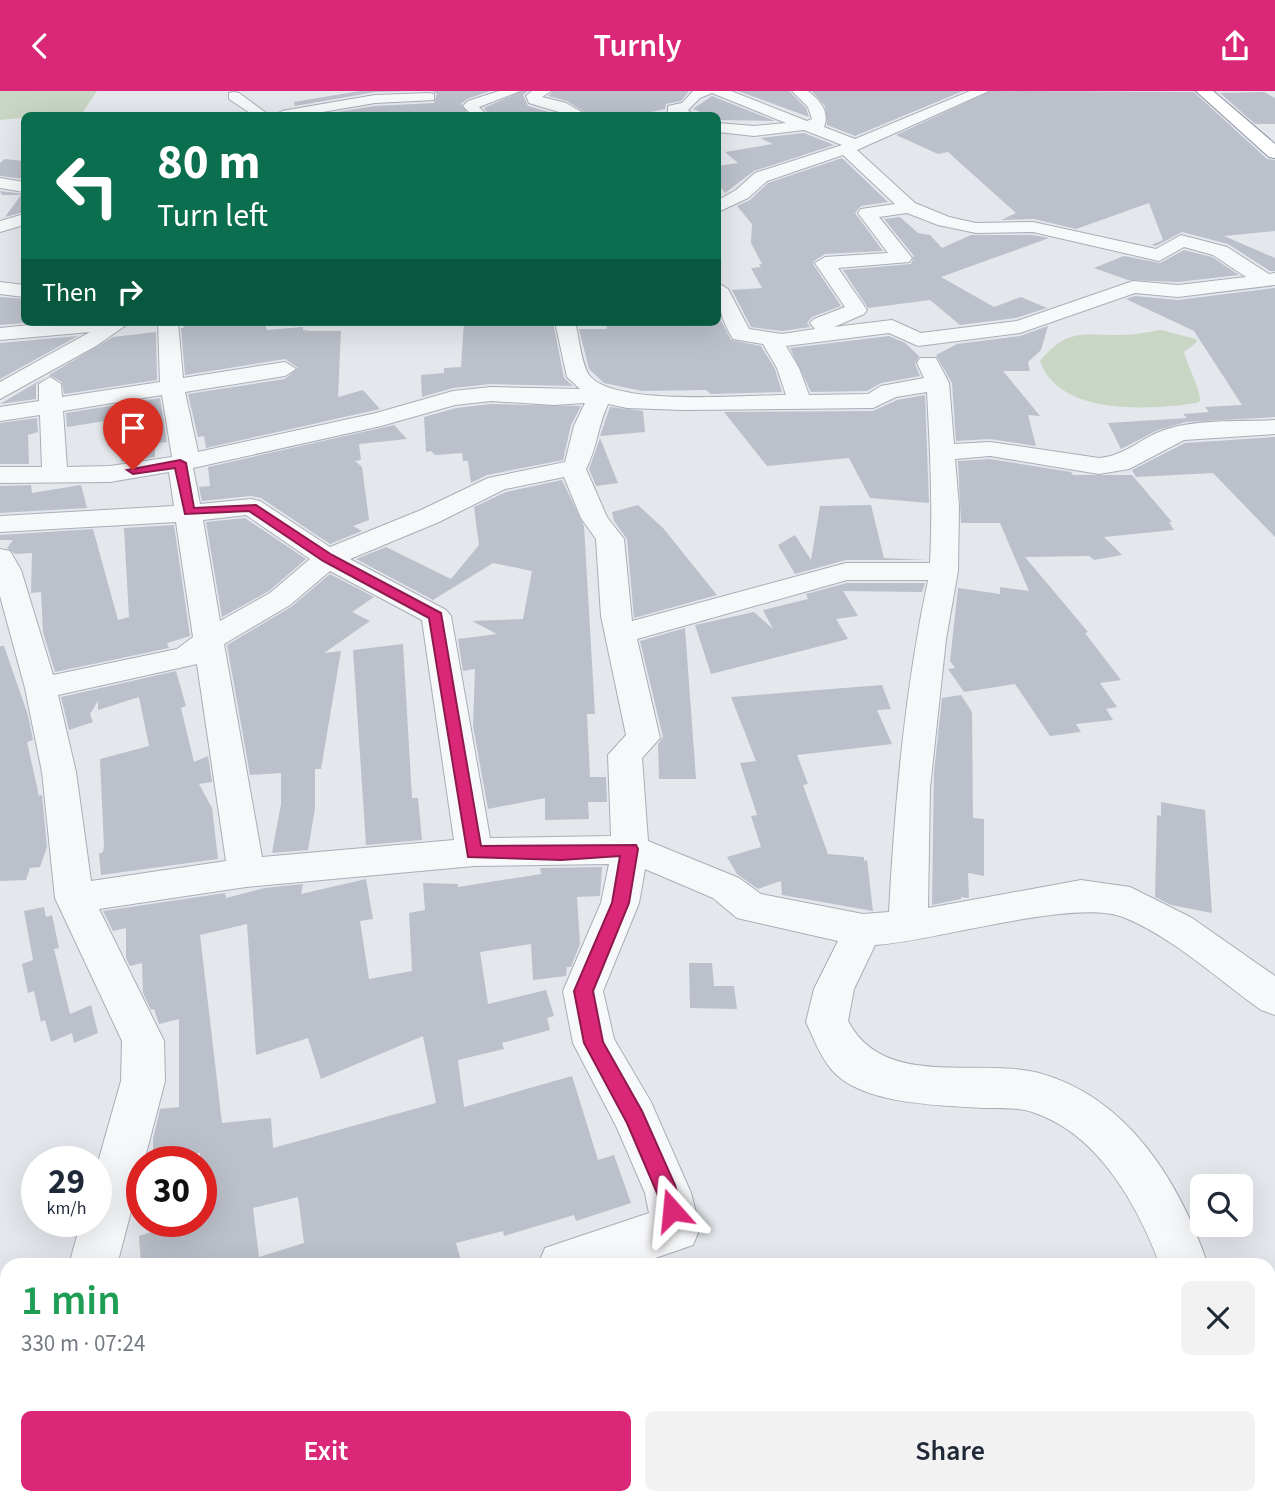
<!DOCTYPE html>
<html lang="en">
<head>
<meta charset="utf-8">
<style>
  :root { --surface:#fff; --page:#f2f2f3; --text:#1f2937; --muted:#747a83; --accent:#db2777 }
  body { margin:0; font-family:"Source Sans 3",sans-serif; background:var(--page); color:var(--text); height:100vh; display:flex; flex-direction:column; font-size:26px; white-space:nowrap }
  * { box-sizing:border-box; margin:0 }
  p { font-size:23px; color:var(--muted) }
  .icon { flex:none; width:38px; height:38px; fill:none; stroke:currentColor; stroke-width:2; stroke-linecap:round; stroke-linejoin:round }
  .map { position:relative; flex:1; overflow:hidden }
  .side { position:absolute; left:0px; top:1167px; width:1276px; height:247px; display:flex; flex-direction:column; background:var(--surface); border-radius:21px 21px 0 0; box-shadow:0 7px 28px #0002 }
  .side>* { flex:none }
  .hud { position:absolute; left:21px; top:21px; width:700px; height:214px; border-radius:10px; box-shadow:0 7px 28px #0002; background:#0b6e4f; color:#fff; overflow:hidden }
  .tools { position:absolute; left:1190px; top:1083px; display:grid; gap:14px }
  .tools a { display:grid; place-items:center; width:63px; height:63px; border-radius:10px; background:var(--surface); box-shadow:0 7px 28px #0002; font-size:35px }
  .speed { position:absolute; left:21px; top:1055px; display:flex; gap:14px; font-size:35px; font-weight:700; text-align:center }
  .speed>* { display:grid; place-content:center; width:91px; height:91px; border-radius:50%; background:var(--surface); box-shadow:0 7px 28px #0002; line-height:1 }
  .speed small { font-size:18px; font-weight:400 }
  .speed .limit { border:10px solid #d22; background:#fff; color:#111 }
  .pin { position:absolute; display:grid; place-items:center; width:60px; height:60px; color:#fff; margin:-72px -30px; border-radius:50% 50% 50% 0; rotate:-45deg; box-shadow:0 0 7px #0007 }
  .pin .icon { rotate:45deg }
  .me { position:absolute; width:77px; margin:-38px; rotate:342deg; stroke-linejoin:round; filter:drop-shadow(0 0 5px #0008) }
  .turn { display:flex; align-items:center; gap:24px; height:147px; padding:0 21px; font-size:32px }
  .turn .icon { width:91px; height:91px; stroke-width:2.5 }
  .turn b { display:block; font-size:49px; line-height:60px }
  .then { display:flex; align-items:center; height:66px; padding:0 21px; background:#0003; gap:14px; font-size:26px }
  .round { display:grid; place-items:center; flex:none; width:74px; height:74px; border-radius:10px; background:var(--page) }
  .head { display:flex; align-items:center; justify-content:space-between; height:119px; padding:0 21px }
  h1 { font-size:42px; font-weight:600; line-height:52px; color:#1e9e55 }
  .button { display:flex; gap:14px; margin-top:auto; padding:14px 21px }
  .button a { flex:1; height:80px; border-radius:10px; background:var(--accent); color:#fff; font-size:28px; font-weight:600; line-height:80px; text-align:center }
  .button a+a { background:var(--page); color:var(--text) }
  header { display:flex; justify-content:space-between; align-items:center; height:91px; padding:0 21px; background:var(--accent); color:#fff; font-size:32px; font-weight:600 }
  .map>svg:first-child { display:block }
  .green { fill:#c9d6c5 }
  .building { fill:#bbc0ca; fill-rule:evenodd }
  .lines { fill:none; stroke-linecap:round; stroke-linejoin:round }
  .minor-casing { stroke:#a9aeb7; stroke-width:2 }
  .highway-casing { stroke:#8b94a3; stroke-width:2 }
  .minor { fill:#f7f8fa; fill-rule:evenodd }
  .highway { fill:#fff; fill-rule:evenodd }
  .route { fill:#db2777; stroke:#8e194d; stroke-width:2 }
</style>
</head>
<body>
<header><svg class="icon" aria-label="back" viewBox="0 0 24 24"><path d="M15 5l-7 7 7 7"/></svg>Turnly<svg class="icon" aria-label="share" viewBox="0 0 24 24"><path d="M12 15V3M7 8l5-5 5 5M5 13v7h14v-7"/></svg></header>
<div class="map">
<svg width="1275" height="1413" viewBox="0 0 1275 1413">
  <rect width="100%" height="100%" fill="#e4e7ec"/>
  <path class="green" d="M0,0H97L83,21L0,29Z
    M1161,239L1196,248L1197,251L1184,261C1187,275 1201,298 1200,310L1196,312C1149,319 1059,325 1040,270C1069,236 1083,245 1121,244C1134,244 1148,241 1161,239Z"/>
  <path class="building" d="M360,0H412L375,1L295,15L294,11Z
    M432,0H490L467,8L461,13L469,24H318L375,15L434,12L437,3Z
    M522,0H528L523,4L528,15L549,21L489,24L484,17Z
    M553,0H689L681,10L666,13L665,18L637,24H589L567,10L548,5Z
    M738,0H789L806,17L809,26Z
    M812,0H963L855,45L827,34L825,15Z
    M991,0L1194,1L1267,68L1275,69V140L1224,145L1275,167V180H1270L1228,153L1182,141L1156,155L1151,154L1163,149L1149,112L1076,138L1034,128L1001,129L1016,122L948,61L938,63L896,44Z
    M1264,1L1275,7V33H1255L1220,2Z
    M712,5L775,30L719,29L718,24H708L693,18Z
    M804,42L834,54L754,80L725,102L718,93V75L738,72L725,61L773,53L760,47Z
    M842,67L888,111L861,115L855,122L883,160L825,163L814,170L813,173L841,215L812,226L807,232L810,236L782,240L751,236L732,199L762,197L751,177L761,176L759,173H762L751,152L752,133L737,115L750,109L768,92Z
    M5,68L24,70V88L0,85V72Z
    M0,100L24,103V121L5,126L21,104H2Z
    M900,126L918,142L930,144L942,157L971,144H1033L1049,147L941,186L994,216L1021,206L1047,217L1016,227L960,234L930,209L868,217L843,179L911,173L914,165L884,128Z
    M1184,159L1212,166L1239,184L1178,191L1128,189L1094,177L1124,165L1160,172Z
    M1275,197V326L1186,331L1158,339L1121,358L1108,332L1187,327L1183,323L1209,321L1205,316L1242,314L1194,240L1126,208L1135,205L1178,209Z
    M0,206L24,208L25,232L0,234Z
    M718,224L731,249L761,255L775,278L782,301L711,303L706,299L642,300L604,292L589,278L579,238H607L606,231H718Z
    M181,231H264L267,239L303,236V239L311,240H341L338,306L363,299L380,318L206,357L204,345L198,346L188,303L285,288L298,277L285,268L185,284L181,237H184Z
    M464,231H553L564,287L573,295L491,293L453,297L422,306L421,284L444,282V277L461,276Z
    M1048,235L1041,259L1028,271L1030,280H1003L1040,325L1028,324L1036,355L990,348L956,350L952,292L936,264L957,253L1020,245Z
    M156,241L157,289L64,303L62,291L49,284L113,246Z
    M78,245L0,288V252Z
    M889,245L905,252L919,265L915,273L920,285L881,292L867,300L811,301L790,257Z
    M44,287L36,293V308L0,313Z
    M925,304L929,412L870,407L849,367L767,375L724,321L873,320L897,309Z
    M160,307L167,351L155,353V366L121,371L118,328L67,336L66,322Z
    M491,313L581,315L571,334L563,369L487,384L471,392L468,370H463L462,362L435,364L431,360L426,361L424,326L456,317Z
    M610,316L643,320L645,341L600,345Z
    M37,327L38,341L28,344L29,373H0V332Z
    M394,334L407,348L359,353L361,369L355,370L362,376L369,429L353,435L362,440L330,453L261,407L251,405L202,410L199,396L210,395L208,376Z
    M1275,346V446L1213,382L1136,386L1132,379L1185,352Z
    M600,347L618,392L596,395L589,378Z
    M990,368L1071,381L1073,384H1132L1172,431H1169L1174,439L1104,446L1122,464L1094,469L1089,465L1025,466L1088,541L1085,542L1121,589L1100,592L1117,616L1106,618L1113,629L1076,633L1081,641L1050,645L1015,593L964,601L948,578L955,577L950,570L958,497L1000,503V496L1029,500L1000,432H961L958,370Z
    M562,389L584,435L595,623H587L590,686H606L607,711H588L589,728L545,729V707L488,718L473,635L475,578L463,580L458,548L497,543L472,530L523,528L532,480L493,472L433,509L356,468L386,456L451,488L479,454L474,416L506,401Z
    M31,394L32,402L81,394L87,417L0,422V395Z
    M638,414L663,437L717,504L634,527L627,448L614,430L612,421Z
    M871,414L884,467L927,469H846L795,483L778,454L795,444L811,469L820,415Z
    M245,427L306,468L269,500L222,526L206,431Z
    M174,434L190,545L167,552L169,557L55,581L43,541L41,501L31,502L32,462L15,463L7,457L13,449H0V444L93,438L118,529L129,526L124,437Z
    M330,483L374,506L352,521L370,530L324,562L341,560L321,678H315V717L308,759L272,762L281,713V682L250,684L227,554L291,516Z
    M847,492H925L922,501L843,500L858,525L836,528L848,548L711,583L695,534L754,521L773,538L763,519L808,508L806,503Z
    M685,537L696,688H659L658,653L663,646L640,550Z
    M403,553L412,707H418L422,749L366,754L353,559Z
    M0,555H4L28,624L33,649L27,651L39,705L42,704L47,756L40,776L30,777L26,789L0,790Z
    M176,580L186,615L181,617L194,671L208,665L212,691L199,693L212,717L218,768L101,784L99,763L103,761L104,755L100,668L149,655L139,606L98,619V610L90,623L93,631L69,639L61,606Z
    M882,594L891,618L877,619L892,653L797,664L808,693L803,694L828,763L864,766V770L867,769L873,820L782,804L781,790L758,798L737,783L727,766L761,756L751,725L757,724L740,672L756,670L731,606Z
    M961,604L972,621L973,727L984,728V785L968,782L969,807L961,806V808L932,814L934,681L942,607Z
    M1161,711L1205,719L1212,822L1171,814L1155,806L1157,724L1161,725Z
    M602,776L600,805L577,806L580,853L571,876H567L566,885L533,889L531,853L480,861L488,913L546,899L554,925L547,927L550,939L502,952L504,958L458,969L464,1016L572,985L598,1069L614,1064L631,1112L576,1130L574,1124L504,1145L503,1140L456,1152L461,1170L448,1174H141L139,1145L151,1141L150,1130H205L200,1062L162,1066L163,1060L153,1061V1048L160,1018L179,1016V928L159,933L154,918L151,919L143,902L142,872L130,875L126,867V837L113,840L103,820L225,802L226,807L265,797L303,793L301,803L366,788L373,828L360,830L369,888L412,880L409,822L425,819L423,792L458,793V796L541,783L540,777ZM247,833L256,964L308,947L321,988L423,945L436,1012L273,1057L271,1027L222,1032L200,844ZM298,1106L304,1152L259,1166L253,1117Z
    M44,816L46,826L52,824L59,857L54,858L70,923L91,914L98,942L74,952L72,942L51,951L45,929L41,931L34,900L28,902L22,873L33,869L24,820Z
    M689,872H712L714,895H734L737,918L690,917Z"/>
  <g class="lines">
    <g class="minor-casing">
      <path id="minor" d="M499,0H520L479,16L487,24H472L463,15L468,10Z
        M532,0H551L542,6L566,12L587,24H569L529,12L526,5Z
        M693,0H731L807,30L812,28L808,16L792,0H808C820,9 830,21 824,36L855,48L970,0H989L857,59L915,112L949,126L976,132L1033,131L1156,158L1181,144L1227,156L1269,183L1275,182V194L1178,206L1135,202L1020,242L918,255L889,242L786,255L799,277L809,304L868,303L881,295L924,287L917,272L920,267H936L949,292L954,353L990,351L1099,367C1123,365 1138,350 1159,341C1193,327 1239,331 1275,329V343L1184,349L1129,378L1099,383L990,365L955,368L959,415L958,480L946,548L930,697L928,817L1081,789L1130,796L1192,827L1275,885V924L1261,919C1219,889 1171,845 1123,826C1076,807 935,850 875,854L854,898L848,930C884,999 977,966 1039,982C1129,1007 1180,1092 1208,1174H1160C1138,1115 1099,1044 1035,1022C1020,1016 999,1017 983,1017C939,1014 861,1014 831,978C820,965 813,946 806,931L814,898L838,850L737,827L713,807L645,778L639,812L603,900L614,948L651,1011L691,1102L700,1137L693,1154L635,1174H538L545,1157L649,1122L645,1102L617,1037L573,952L563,900L601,812L609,773L474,775L246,796L99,818L164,950L165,990L117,1174H69L81,1130H96V1078L121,990L122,950L55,807L42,681L25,597L0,505V458L10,460L21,479L53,584L177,558L193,546L176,431L0,441V425L174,415L169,381L110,391L0,392V376H42L40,324L0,330V316L39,310V293L50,286L61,293L62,306L160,291L158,231H178L183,287L285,271L296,278L285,285L185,301L198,361L376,322L453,300L491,296L580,298L567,286L555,231H575C579,245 581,272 589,284C613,316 745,304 786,304L777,277L763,253L733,248C721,229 718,214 718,192L728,198L749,238L782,243L815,238L810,232L814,228L845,216L815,172L825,166L888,162L858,122L861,118L895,113L843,64L767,90L748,107L718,121V109L736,99L755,82L842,54L804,39L754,45L718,41V32L754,35L786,32L712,2L700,7L688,19L693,24L668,21V15L682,12ZM907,122L938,134L976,142L1033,141L1159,170L1184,156L1213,164L1246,186L1178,194L1133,190L1017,230L921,242L892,229L834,236L864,223L867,219L838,177L909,171L912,167L879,126ZM927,301C930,358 933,413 930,472H846L632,530L624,448L607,426L586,378C597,357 598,334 608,313L627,317L684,319L873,317L896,306ZM162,304L172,366L110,375L67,376L63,320ZM491,310L554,314L585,312L574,335L565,371L488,387L421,419L330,456L260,410L251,408L200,413L193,377L381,335L455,314ZM564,386L581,427L596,448L601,525L626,644L608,664L611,745L490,747L451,525L446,519L350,468L439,431L505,398ZM246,424L310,468L270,502L220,530L203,429ZM330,480L422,529L454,749L262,766L224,553L290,514ZM847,489H928C905,599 895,709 889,821L863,823L761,803L739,787L648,750L642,667L660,647L637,548ZM197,573L226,770L91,790L76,681L58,604Z
        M234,1L239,2L269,24H253L229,8V2Z
        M429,2L434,3V9L375,12L305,24H275L282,20L375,4Z
        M0,87L24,91V101L0,97Z
        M24,123V134L0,141V130Z
        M0,191L24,194V206L0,203Z
        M59,231L129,232L96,255L0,308V291L90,241L0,249V237Z
        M7,1301V1356L0,1359V1304Z
        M120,1407H176V1413H120Z
        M1157,1407H1213V1413H1157Z"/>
    </g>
    <g class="highway-casing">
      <path id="highway" d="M1196,0H1213L1275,53V67L1269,66Z"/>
    </g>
    <use href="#minor" class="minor"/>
    <use href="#highway" class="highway"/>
  </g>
  <path class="route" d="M180,369L186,372L194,417L256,414L332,464L441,522L481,755L636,754L638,758L629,812L593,900L603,951L642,1020L675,1094L682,1119L679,1127L672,1130L664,1127L657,1102L627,1032L584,952L574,900L612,812L620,765L561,769L468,766L429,527L323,470L249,420L185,423L175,377L133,383L127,379Z"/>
</svg>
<div class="tools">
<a><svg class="icon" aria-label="search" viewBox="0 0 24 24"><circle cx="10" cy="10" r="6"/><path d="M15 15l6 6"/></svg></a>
</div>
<div class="speed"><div>29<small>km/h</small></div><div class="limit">30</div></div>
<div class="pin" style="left:133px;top:379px;background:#d93025"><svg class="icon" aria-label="arrive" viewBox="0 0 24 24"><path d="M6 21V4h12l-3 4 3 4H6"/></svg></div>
<svg class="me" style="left:672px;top:1119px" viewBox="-20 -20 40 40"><path d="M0-17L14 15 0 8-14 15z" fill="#db2777" stroke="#fff" stroke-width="4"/></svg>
<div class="hud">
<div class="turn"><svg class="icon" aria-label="left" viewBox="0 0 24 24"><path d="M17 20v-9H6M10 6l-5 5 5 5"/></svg><div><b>80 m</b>Turn left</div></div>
<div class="then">Then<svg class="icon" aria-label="right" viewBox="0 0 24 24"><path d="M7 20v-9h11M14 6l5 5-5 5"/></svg></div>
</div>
<section class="side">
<div class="head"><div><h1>1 min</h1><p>330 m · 07:24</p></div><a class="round"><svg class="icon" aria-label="close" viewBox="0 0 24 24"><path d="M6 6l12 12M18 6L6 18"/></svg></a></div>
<div class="button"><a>Exit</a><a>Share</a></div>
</section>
</div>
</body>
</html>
